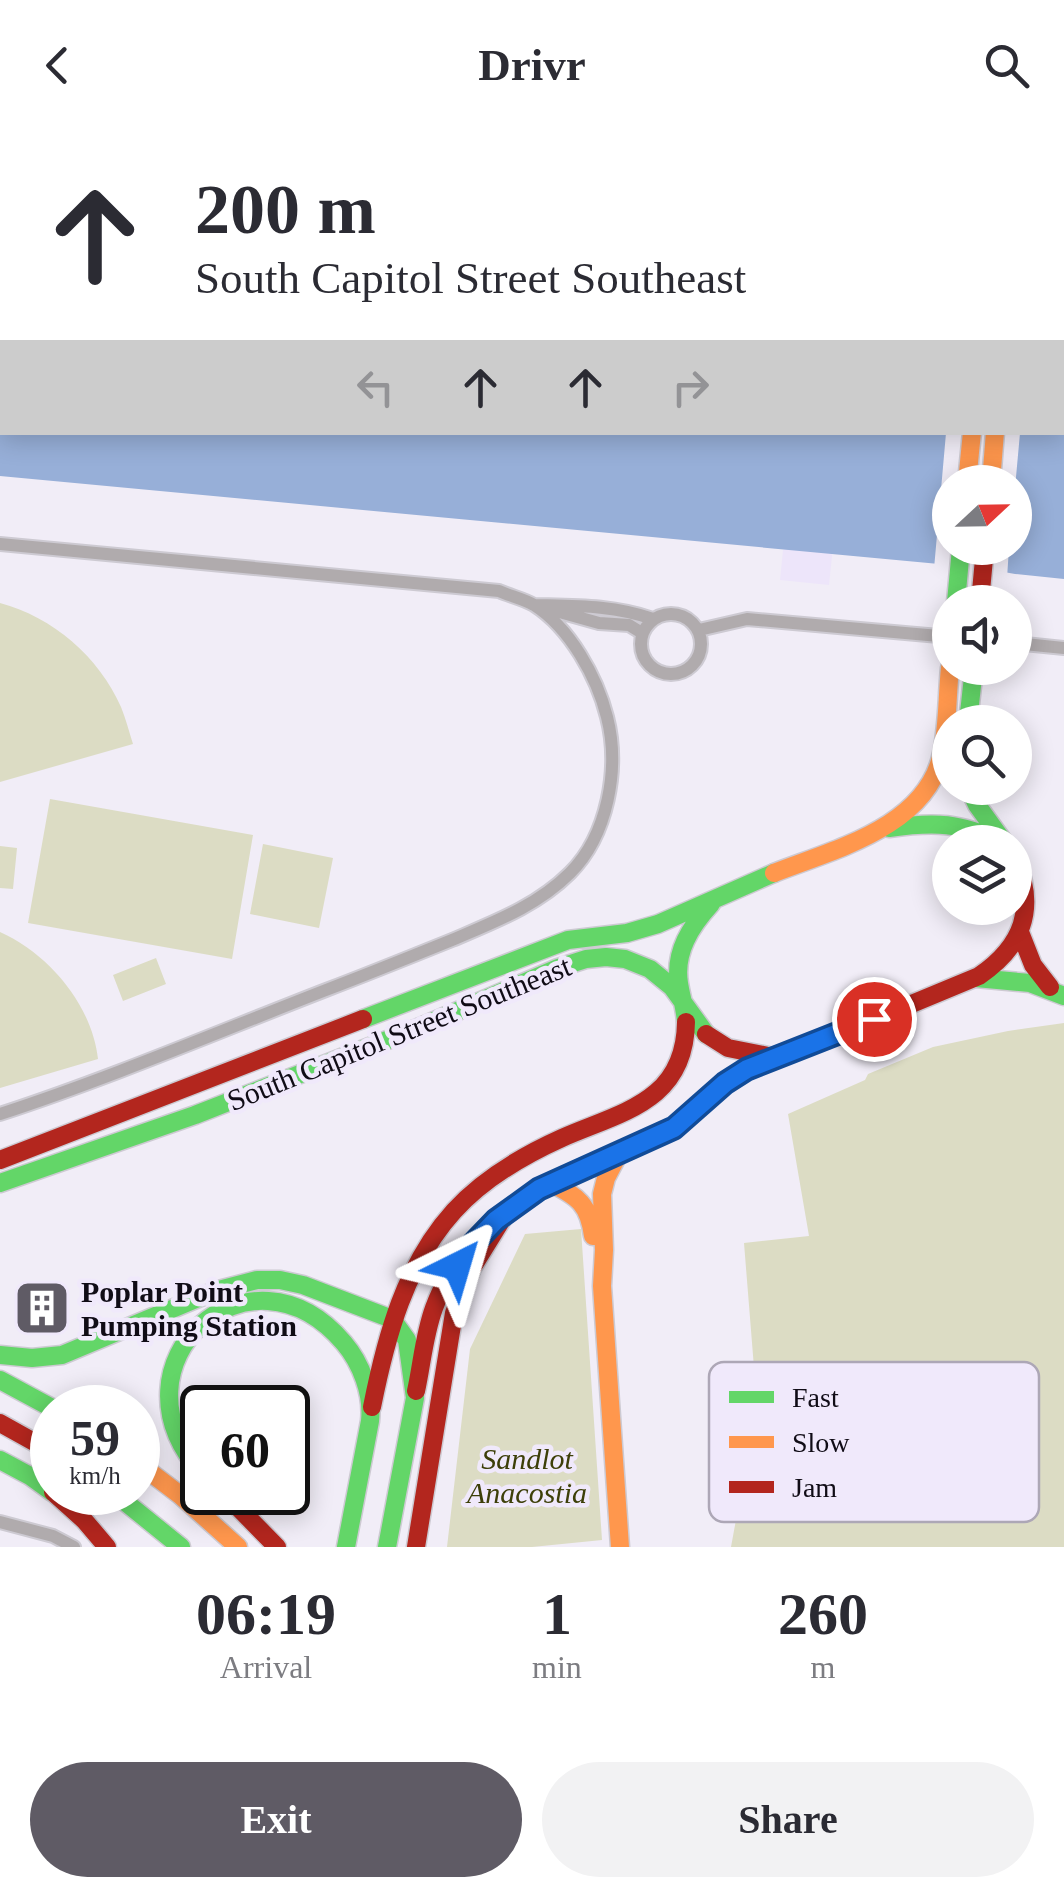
<!DOCTYPE html>
<html lang="en">
<head>
<meta charset="utf-8">
<style>
  :root { --surface:#fff; --page:#f2f2f3; --text:#2b2b33; --muted:#7c7c81; --accent:#5f5b65 }
  body { margin:0; font-family:Georgia,serif; background:var(--page); color:var(--text); height:100vh; display:flex; flex-direction:column; font-size:38px; white-space:nowrap }
  * { box-sizing:border-box; margin:0 }
  p { font-size:32px; color:var(--muted) }
  .icon { flex:none; width:55px; height:55px; fill:none; stroke:currentColor; stroke-width:2; stroke-linecap:round; stroke-linejoin:round }
  .map { position:relative; height:1417px; overflow:hidden }
  .panel { display:flex; flex-direction:column; background:var(--surface); flex:1 }
  .panel>* { flex:none }
  .banner { position:absolute; left:0px; top:0px; width:1065px; height:305px; box-shadow:0 5px 25px #0003; background:#fff; color:var(--text); overflow:hidden }
  .needle { width:65px; rotate:68deg }
  .fabs { position:absolute; left:932px; top:335px; display:grid; gap:20px }
  .fabs a { display:grid; place-items:center; width:100px; height:100px; border-radius:50%; background:var(--surface); box-shadow:0 5px 25px #0003; font-size:50px }
  .speed { position:absolute; left:30px; top:1255px; display:flex; gap:20px; font-size:50px; font-weight:700; text-align:center }
  .speed>* { display:grid; place-content:center; width:130px; height:130px; border-radius:50%; background:var(--surface); box-shadow:0 5px 25px #0003; line-height:1 }
  .speed small { font-size:25px; font-weight:400 }
  .speed .limit { border:5px solid #111; border-radius:15px; background:#fff; color:#111 }
  .pin { position:absolute; display:grid; place-items:center; width:85px; height:85px; color:#fff; margin:-42px; border:5px solid #fff; border-radius:50%; box-shadow:0 2px 10px #0007 }
  .me { position:absolute; width:110px; margin:-55px; rotate:40deg; stroke-linejoin:round; filter:drop-shadow(0 0 8px #0008) }
  .turn { display:flex; align-items:center; gap:35px; height:210px; padding:0 30px; font-size:45px }
  .turn .icon { width:130px; height:130px; stroke-width:2.5 }
  .turn b { display:block; font-size:70px; line-height:85px }
  .lanes { display:flex; align-items:center; height:95px; padding:0 30px; background:#0003; justify-content:center; gap:50px; direction:ltr }
  .lanes .off { opacity:.35 }
  .eta { display:flex; justify-content:space-evenly; align-items:center; height:170px; text-align:center }
  .eta b { font-size:60px; font-weight:600; line-height:70px }
  .button { display:flex; gap:20px; margin-top:auto; padding:20px 30px }
  .button a { flex:1; height:115px; border-radius:60px; background:var(--accent); color:#fff; font-size:40px; font-weight:600; line-height:115px; text-align:center }
  .button a+a { background:var(--page); color:var(--text) }
  header { display:flex; justify-content:space-between; align-items:center; height:130px; padding:0 30px; background:var(--surface); font-size:45px; font-weight:600 }
  .map>svg:first-child { display:block }
  .built { fill:#ede5fa }
  .green { fill:#dcdcc4 }
  .water { fill:#97afd8; fill-rule:evenodd }
  .pier { fill:#f1edf7 }
  .lines { fill:none; stroke-linecap:round; stroke-linejoin:round }
  .ferry { stroke:#0a3c7c; stroke-width:2.5; stroke-dasharray:12 10; stroke-linecap:butt }
  .street-casing { stroke:#cdcad2; stroke-width:16 }
  .fast-casing { stroke:#cdcad2; stroke-width:21 }
  .slow-casing { stroke:#cdcad2; stroke-width:21 }
  .jam-casing { stroke:#cdcad2; stroke-width:21 }
  .street { stroke:#b0abad; stroke-width:12 }
  .fast { stroke:#63d668; stroke-width:18 }
  .slow { stroke:#ff974d; stroke-width:18 }
  .jam { stroke:#b3261e; stroke-width:18 }
  .route-casing { stroke:#114b97; stroke-width:25 }
  .route { stroke:#1a73e8; stroke-width:18 }
  .labels { text-anchor:middle; dominant-baseline:central; stroke-width:9; stroke-linejoin:round; paint-order:stroke }
  .street-label { font-size:30px; fill:#100c16; stroke:#f0e9fb }
  .poi-label { font-size:30px; font-weight:bold; fill:#100c16; stroke:#f0e9fb; text-anchor:start }
  .park-label { font-size:30px; font-style:italic; fill:#3d3f09; stroke:#f0e9fb }
  .key { fill:#f0e9fb; stroke:#ada7b6; stroke-width:2.5 }
  .key-label { font-size:28px; fill:#100c16 }
</style>
</head>
<body>
<header><svg class="icon" aria-label="back" viewBox="0 0 24 24"><path d="M15 5l-7 7 7 7"/></svg>Drivr<svg class="icon" aria-label="search" viewBox="0 0 24 24"><circle cx="10" cy="10" r="6"/><path d="M15 15l6 6"/></svg></header>
<div class="map">
<svg width="1064" height="1417" viewBox="0 0 1064 1417">
  <rect width="100%" height="100%" fill="#f1edf7"/>
  <path class="built" d="M839,358L829,455L780,450L783,420Z"/>
  <path class="green" d="M0,473C53,487 99,527 121,577C126,589 129,602 133,614L0,652Z
    M50,669L253,705L232,829L28,793Z
    M263,714L333,728L319,798L250,784Z
    M0,716L17,718L13,759L0,758Z
    M0,802C49,824 92,875 98,929L0,958Z
    M156,828L166,854L123,871L113,845Z
    M1064,893V1417H731L757,1275L744,1113L809,1106L788,984L865,950L868,944L933,917L1008,901Z
    M581,1099L602,1410L532,1417H447L470,1219L525,1104Z"/>
  <path class="water" d="M0,0H1064V449L1015,444L982,438L0,346ZM2,2H1062V302H2ZM950,352H1015V418H950Z"/>
  <path class="pier" d="M946,303H1020L1015,358V352H950V418H1009L1007,448L934,439Z"/>
  <g class="lines">
    <path class="ferry" d="M814,0L829,2
      M1062,40L1064,41"/>
    <g class="street-casing">
      <path id="street" d="M0,414L499,461C510,466 524,469 534,475C570,498 597,547 607,587C620,638 608,705 570,743C537,776 494,792 452,810C410,827 368,844 326,860C218,902 110,948 0,984
        M534,475C575,476 613,475 653,489
        M556,481L599,493L629,495L642,503
        M641 514a30 30 0 1 1 60 0a30 30 0 1 1-60 0Z
        M699,500L747,489L950,507
        M1015,513L1064,518
        M0,1392L53,1406L74,1417"/>
    </g>
    <g class="fast-casing">
      <path id="fast" d="M956,472L961,418
        M968,592L974,538
        M969,658L977,675L1003,711
        M889,698C937,691 958,693 1003,712
        M976,848L1030,853L1064,866
        M363,889L568,810L627,803L658,794L774,743
        M686,892C685,878 681,866 679,853C674,822 691,796 711,774
        M0,1053L195,985L418,898L558,838L586,829L606,827L625,829L650,839L672,857L706,904
        M0,1225L32,1228L62,1225L215,1161L257,1150H280L303,1155L392,1189L407,1210L415,1268L387,1417
        M0,1250L52,1278
        M0,1330L30,1346L52,1362
        M202,1343C103,1233 250,1102 344,1213C361,1233 373,1264 370,1291L346,1417
        M113,1362L181,1417"/>
    </g>
    <g class="slow-casing">
      <path id="slow" d="M999,0V2
        M967,352L972,302
        M991,352L995,302
        M774,743C835,719 927,697 942,623C948,595 947,566 950,538
        M618,1025L606,1048L602,1064L604,1120L602,1156L620,1417
        M551,1053C578,1067 589,1074 593,1106
        M138,1333L180,1365L238,1417"/>
    </g>
    <g class="jam-casing">
      <path id="jam" d="M1023,0V2
        M980,472L985,418
        M1020,802L1033,835L1050,857
        M706,904L728,918L773,927L832,907L979,846C1023,816 1037,778 1015,728
        M0,1030L363,889
        M416,1261C422,1234 424,1205 434,1178C456,1117 509,1073 566,1045C599,1030 633,1019 665,1002C688,989 705,970 725,954C739,942 755,935 772,928
        M372,1277C386,1207 405,1135 454,1081C484,1048 522,1026 562,1008C621,982 685,972 686,892
        M0,1293L52,1322
        M53,1362L84,1390L107,1417
        M223,1362L277,1417
        M416,1417L454,1183L472,1138L508,1080"/>
    </g>
    <use href="#street" class="street"/>
    <use href="#fast" class="fast"/>
    <use href="#slow" class="slow"/>
    <use href="#jam" class="jam"/>
  </g>
  <g class="lines">
    <g class="route-casing">
      <path id="route" d="M457,1136L472,1115L496,1090L539,1059L674,998L725,953L747,939L874,889"/>
    </g>
    <use href="#route" class="route"/>
  </g>
  <defs>
    <g id="building-square" transform="scale(2.875)"><rect x="-9" y="-9" width="18" height="18" rx="4" fill="#5f5b65" stroke="#f0e9fb"/><path d="M-4-6H4V6H1V3H-1V6H-4ZM-2.5-4.3h1.7v1.8h-1.7ZM.8-4.3h1.7v1.8H.8ZM-2.5-1h1.7V.8h-1.7ZM.8-1h1.7V.8H.8Z" fill="#fff"/></g>
  </defs>
  <g fill-rule="evenodd">
    <use href="#building-square" x="42" y="1178"/>
  </g>
  <g class="labels">
    <g class="street-label">
      <text transform="translate(399 903) rotate(-22)">South Capitol Street Southeast</text>
    </g>
    <g class="poi-label">
      <text x="81" y="1161">Poplar Point<tspan x="81" dy="34">Pumping Station</tspan></text>
    </g>
    <g class="park-label">
      <text x="527" y="1328">Sandlot<tspan x="527" dy="34">Anacostia</tspan></text>
    </g>
  </g>
  <rect x="709" y="1232" width="330" height="160" rx="15" class="key"/>
  <rect x="729" y="1261" width="45" height="12" fill="#63d668"/>
  <rect x="729" y="1306" width="45" height="12" fill="#ff974d"/>
  <rect x="729" y="1351" width="45" height="12" fill="#b3261e"/>
  <g class="key-label">
    <text x="792" y="1277">Fast</text>
    <text x="792" y="1322">Slow</text>
    <text x="792" y="1367">Jam</text>
  </g>
</svg>
<div class="fabs">
<a><svg class="needle" viewBox="-14 -14 28 28"><path d="M0-13l5 13h-10z" fill="#e53935"/><path d="M0 13l5-13h-10z" fill="#7c7c81"/></svg></a>
<a><svg class="icon" aria-label="sound" viewBox="0 0 24 24"><path d="M4 9h4l5-4v14l-5-4H4zM17 9q2 3 0 6"/></svg></a>
<a><svg class="icon" aria-label="search" viewBox="0 0 24 24"><circle cx="10" cy="10" r="6"/><path d="M15 15l6 6"/></svg></a>
<a><svg class="icon" aria-label="layers" viewBox="0 0 24 24"><path d="M12 4l9 5-9 5-9-5zM3 14l9 5 9-5"/></svg></a>
</div>
<div class="speed"><div>59<small>km/h</small></div><div class="limit">60</div></div>
<div class="pin" style="left:874px;top:889px;background:#d93025"><svg class="icon" aria-label="arrive" viewBox="0 0 24 24"><path d="M6 21V4h12l-3 4 3 4H6"/></svg></div>
<svg class="me" style="left:457px;top:1136px" viewBox="-20 -20 40 40"><path d="M0-17L14 15 0 8-14 15z" fill="#1a73e8" stroke="#fff" stroke-width="4"/></svg>
<div class="banner">
<div class="turn"><svg class="icon" aria-label="ahead" viewBox="0 0 24 24"><path d="M12 20V5M6 11l6-6 6 6"/></svg><div><b>200 m</b>South Capitol Street Southeast</div></div>
<div class="lanes"><svg class="icon off" aria-label="left" viewBox="0 0 24 24"><path d="M17 20v-9H6M10 6l-5 5 5 5"/></svg><svg class="icon" aria-label="ahead" viewBox="0 0 24 24"><path d="M12 20V5M6 11l6-6 6 6"/></svg><svg class="icon" aria-label="ahead" viewBox="0 0 24 24"><path d="M12 20V5M6 11l6-6 6 6"/></svg><svg class="icon off" aria-label="right" viewBox="0 0 24 24"><path d="M7 20v-9h11M14 6l5 5-5 5"/></svg></div>
</div>
</div>
<section class="panel">
<div class="eta">
<div><b>06:19</b><p>Arrival</p></div>
<div><b>1</b><p>min</p></div>
<div><b>260</b><p>m</p></div>
</div>
<div class="button"><a>Exit</a><a>Share</a></div>
</section>
</body>
</html>
